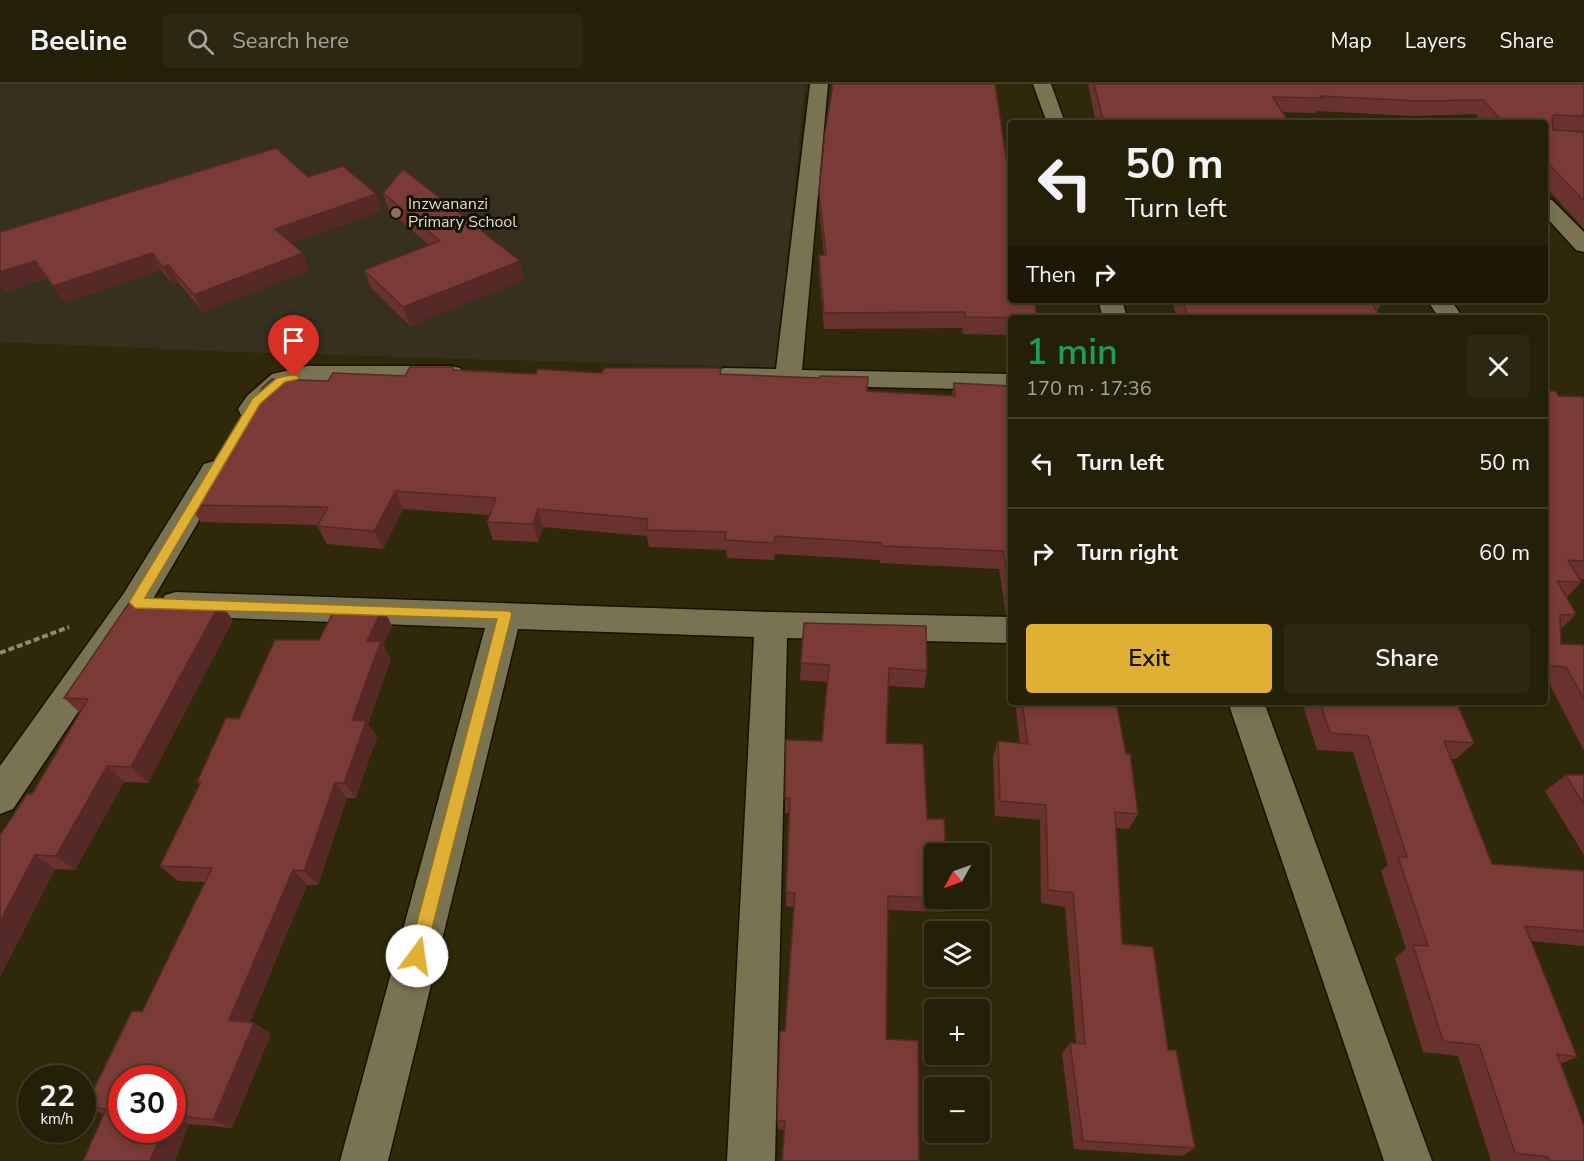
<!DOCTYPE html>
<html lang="en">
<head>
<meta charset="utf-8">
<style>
  :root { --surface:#241f07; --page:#2c2711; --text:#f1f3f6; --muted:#a3a29b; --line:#413d28; --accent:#e0b034 }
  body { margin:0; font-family:"Nunito Sans",sans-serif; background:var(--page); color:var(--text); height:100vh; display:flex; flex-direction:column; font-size:22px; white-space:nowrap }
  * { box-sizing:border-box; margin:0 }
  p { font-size:20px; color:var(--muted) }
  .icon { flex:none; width:33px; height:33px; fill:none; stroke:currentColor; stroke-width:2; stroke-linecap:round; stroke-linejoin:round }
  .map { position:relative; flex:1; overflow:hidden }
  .details { position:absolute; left:1008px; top:231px; width:540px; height:390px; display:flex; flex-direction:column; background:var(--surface); border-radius:6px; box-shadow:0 3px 9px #0003,0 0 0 2px var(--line) }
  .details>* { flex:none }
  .top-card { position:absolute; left:1008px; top:36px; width:540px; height:183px; border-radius:6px; box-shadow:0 3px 9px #0003,0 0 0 2px var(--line); background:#241f07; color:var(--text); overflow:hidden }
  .needle { width:39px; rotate:230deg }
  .controls { position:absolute; left:924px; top:759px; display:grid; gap:12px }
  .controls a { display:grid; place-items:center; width:66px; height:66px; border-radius:6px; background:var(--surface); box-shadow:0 3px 9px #0003,0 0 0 2px var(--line); font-size:30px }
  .speed { position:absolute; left:18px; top:981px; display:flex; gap:12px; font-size:30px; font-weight:700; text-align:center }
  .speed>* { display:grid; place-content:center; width:78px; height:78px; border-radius:50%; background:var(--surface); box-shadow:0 3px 9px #0003,0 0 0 2px var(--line); line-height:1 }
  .speed small { font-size:15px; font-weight:400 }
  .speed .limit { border:9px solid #d22; background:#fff; color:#111 }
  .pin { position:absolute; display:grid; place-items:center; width:51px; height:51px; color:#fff; margin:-62px -26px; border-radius:50% 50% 50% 0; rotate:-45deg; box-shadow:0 0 6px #0007 }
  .pin .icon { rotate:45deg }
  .me { position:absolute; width:66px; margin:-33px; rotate:14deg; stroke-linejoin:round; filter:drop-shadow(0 0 4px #0008) }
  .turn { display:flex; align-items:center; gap:21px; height:126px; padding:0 18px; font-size:27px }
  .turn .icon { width:78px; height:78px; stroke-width:2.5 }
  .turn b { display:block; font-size:42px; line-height:51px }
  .then { display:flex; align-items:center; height:57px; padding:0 18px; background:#0003; gap:12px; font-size:22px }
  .round { display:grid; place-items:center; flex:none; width:63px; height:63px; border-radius:6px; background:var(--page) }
  .overview { display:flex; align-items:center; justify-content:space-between; height:102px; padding:0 18px }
  h1 { font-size:36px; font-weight:600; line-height:45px; color:#1e9e55 }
  .action { display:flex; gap:12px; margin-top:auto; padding:12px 18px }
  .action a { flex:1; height:69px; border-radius:6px; background:var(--accent); color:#111; font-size:24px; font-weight:600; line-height:69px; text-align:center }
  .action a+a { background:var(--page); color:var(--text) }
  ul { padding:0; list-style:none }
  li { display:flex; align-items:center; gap:18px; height:90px; padding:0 18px; border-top:2px solid var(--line) }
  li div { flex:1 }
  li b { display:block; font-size:22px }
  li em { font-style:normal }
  header { display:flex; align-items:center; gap:36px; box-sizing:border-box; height:84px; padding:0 30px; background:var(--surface); border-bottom:2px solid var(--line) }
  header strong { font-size:28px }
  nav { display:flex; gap:33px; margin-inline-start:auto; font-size:21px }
  .search { width:420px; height:54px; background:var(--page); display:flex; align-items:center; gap:15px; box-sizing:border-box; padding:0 21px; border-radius:6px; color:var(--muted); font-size:22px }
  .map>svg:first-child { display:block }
  .education { fill:#37301f }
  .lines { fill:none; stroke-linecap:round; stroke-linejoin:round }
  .street-casing { stroke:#171100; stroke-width:3 }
  .path { stroke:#8e8970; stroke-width:4; stroke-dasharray:6 3; stroke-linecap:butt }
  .street { fill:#7a7352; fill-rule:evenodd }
  .wall { fill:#69322e; fill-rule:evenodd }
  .shaded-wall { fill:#552925 }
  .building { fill:#7a3a35; stroke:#552925; stroke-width:1.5 }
  .route { fill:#e0b034; stroke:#927222; stroke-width:1.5 }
  .education-dot { fill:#8d6e63; stroke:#151205; stroke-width:2 }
  .labels { text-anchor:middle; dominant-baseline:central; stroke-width:6; stroke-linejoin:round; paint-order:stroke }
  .far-poi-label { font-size:16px; fill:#dddac8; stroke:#151205; text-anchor:start }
</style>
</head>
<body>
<header>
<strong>Beeline</strong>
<div class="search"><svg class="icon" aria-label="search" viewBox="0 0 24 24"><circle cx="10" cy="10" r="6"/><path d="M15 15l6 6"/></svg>Search here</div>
<nav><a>Map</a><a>Layers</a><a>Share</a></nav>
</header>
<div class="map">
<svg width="1584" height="1077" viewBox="0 0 1584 1077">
  <rect width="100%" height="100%" fill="#302909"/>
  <path class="education" d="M0,0H805L777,284L265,269L0,258Z"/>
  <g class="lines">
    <g class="street-casing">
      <path id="street" d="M810,0H828L802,286L1011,290V306L725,300L716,298L712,292L716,286L725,284L776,285Z
        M1033,0H1051L1065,39H1047Z
        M1545,114L1552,116L1584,148V168L1576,166L1545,132Z
        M1098,216H1122L1127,234H1103Z
        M1427,216H1451L1463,234H1439Z
        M307,282H451L460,284L464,290L460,296L451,298H307C301,299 293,300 288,303C271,315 265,337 241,331L238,325L247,312L272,290Z
        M214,377L224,380L228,387L146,527L13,725L0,730V682L124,509L204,380Z
        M176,508L771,528L1011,533V559L787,554L775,1077H727L754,553L518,545L388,1077H340L485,544L176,532L165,529L160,520L165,511Z
        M1228,618H1264L1432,1077H1384Z"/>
    </g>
    <path class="path" d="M0,569L69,543"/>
    <use href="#street" class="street"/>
  </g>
  <path class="wall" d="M832,0H995L1011,234V251L963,250L962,244L824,245L819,188V171H824L819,124V108L832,6Z
    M1088,0H1584V47L1552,46L1584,48V145L1545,102V39H1483L1475,30L1412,32L1317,27L1316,29L1282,28L1289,39H1096Z
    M308,93L376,110L382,127L291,159L310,186L203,228L178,198L173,200L161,186L65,219L47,194L6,208L0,200V148Z
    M383,109L520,177L524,196L410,242L371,204L364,186L429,161L389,127Z
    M1157,216H1383L1377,227L1381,234H1177L1173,221L1157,219Z
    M721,284V290L867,307L952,312L954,299L1011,302V532L1006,531L999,485L880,479V476L775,470L774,476L727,474L726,466L649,463L647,452L543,443L538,458L493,456L487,438L490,431L403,425L383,465L327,460L317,442L318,441L201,438L188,421L328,297L405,292L454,286L536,290Z
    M1545,307L1558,312L1584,313V495H1580L1581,498L1567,513L1576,530L1560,546L1561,560L1584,561V667L1549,599H1545Z
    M383,524L392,542L383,561L391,575L368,640L377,653L356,714H347L318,801H307L250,938L254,939L271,950L232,1044L189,1040L175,1077H83L104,1030L85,1023L142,928L206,798L178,797L160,782L200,701L197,698L239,635L319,556ZM122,994H172V1046Z
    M233,536L148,699L124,698L75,786L55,785L0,893L32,710L80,629L64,614Z
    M801,579L927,587L924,604L888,602L886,659L927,735L934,770V814H950L945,828L888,826L784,1046L778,1045L777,1036L785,947L794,823L786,822L789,729H785V714L822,657L827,598L800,596Z
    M1015,618H1116L1138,730L1129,745L1116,744L1122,860L1168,966L1195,1064L1182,1072L1074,1065L1062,969L1070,959H1076L1065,823L1041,819L1040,736L995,732L993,673L998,657L1020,660Z
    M1302,618H1456L1474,659L1456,675H1451L1492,780L1584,787V862L1531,857L1577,973L1560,980L1584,1077H1491L1458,972L1423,968L1395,874L1406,865L1381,787L1388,781L1353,668L1317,666Z
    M1566,691H1584V771L1545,707Z"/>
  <path class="shaded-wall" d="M376,110L382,127L283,162L275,145Z
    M152,169L161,186L65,219L53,202Z
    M303,169L310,186L203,228L194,211Z
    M35,177L47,194L6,208L0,200V188Z
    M520,177L524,196L410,242L403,223Z
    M168,181L178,198L173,200L163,183Z
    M396,407L403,425L383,465L374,447Z
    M538,425L543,443L538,458L533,440Z
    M220,519L233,536L148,699L131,683Z
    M383,524L392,542L383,561L391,575L368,640L377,653L356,714L344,699L352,636L367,557Z
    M107,682L124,698L75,786L56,772Z
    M335,699L347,714L318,801L304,787Z
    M35,771L55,785L0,893V837Z
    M293,786L307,801L246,948L229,936Z
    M254,939L271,950L232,1044L213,1036Z
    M172,1033L189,1040L175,1077H150L163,1046H172Z"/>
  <path class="building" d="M833,0H995L1008,87H1011V216H1034L1037,234L965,233V228L824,229L819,171H826L819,108L825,48Z
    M1094,0H1584V32L1554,31L1552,33L1553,46L1584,48V117L1545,76V39H1504L1483,16L1419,17L1320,12L1322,14L1273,13L1289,39H1105L1101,28Z
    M276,64L308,93L343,82L376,110L275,145L303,169L194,211L168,181L163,183L152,169L53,202L35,177L0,188V148Z
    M403,85L520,177L403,223L364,186L440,157L383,109Z
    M1183,216H1370L1381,234H1188Z
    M410,283H453V286L536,290L538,285L602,289L604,284H721L720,290L820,294V292L868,293L867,307L955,312L954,299L1011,302V514L1003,467L882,462V459L775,452L774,459L725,456L726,448L646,446L648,435L538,425L533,440L487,438L496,414L396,407L374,447L317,442L328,423L188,421L263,303L272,295L328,297L333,289L405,292Z
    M1545,307H1556L1558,312L1584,313V477L1568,476L1581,498L1557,497L1576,530L1560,531L1561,560L1584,561V615L1566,583L1545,581Z
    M131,516L220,519L131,683L107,682L56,772L35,771L0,837V751L27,710H32L88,615L64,614Z
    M336,523L383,524L367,557H381L352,636L366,637L344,699H335L304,787L293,786L229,936L254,939L213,1036L172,1031V994H122V1046H163L150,1077H83L106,1025L85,1023L132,927L142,928L212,784L160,782L201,698H197L226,634L239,635L275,556H319Z
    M804,539L926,542L927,587L889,584L886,659L923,660L927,735H944L946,770H934V814L888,812L886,955L918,957L919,1077H782L785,1037L777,1036L780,947H785L795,809L786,808L790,714H785L786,656L822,657L829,581L801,579Z
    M1022,618H1116L1126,670H1130L1138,730L1115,728L1122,860L1153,863L1168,966H1176L1195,1064L1083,1057L1070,959L1085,960L1073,809L1048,806L1046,721L1000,717L998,657L1028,660Z
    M1320,618H1456L1474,659L1444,657L1492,780L1584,787V847L1525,842L1577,973L1557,970L1584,1042V1077H1549L1548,1073L1515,1069L1479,961L1443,957L1413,861L1428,862L1398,773H1407L1368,652L1330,649Z
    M1566,691H1584V721Z"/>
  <path class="route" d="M294,290L299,293L298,295L285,298L260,320L145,514L510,527L512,530L425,872L423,878L417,881L410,878L408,872L497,535L135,524L129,518L252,315L277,294Z"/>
  <circle class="education-dot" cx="396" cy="129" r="6"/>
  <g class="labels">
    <g class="far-poi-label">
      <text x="408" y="120">Inzwananzi<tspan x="408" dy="18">Primary School</tspan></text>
    </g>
  </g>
</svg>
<div class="controls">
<a><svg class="needle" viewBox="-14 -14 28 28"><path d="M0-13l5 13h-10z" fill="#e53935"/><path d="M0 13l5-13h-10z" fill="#a3a29b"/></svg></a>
<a><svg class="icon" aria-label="layers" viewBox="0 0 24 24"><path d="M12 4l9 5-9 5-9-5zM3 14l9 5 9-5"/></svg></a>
<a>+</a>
<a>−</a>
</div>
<div class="speed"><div>22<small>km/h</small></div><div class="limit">30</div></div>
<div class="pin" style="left:294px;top:293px;background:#d93025"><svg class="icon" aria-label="arrive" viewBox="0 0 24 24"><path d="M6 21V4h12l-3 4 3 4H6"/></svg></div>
<svg class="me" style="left:417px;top:872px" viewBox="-20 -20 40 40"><circle r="19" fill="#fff"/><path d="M0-13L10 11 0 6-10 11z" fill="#e0b034"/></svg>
<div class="top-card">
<div class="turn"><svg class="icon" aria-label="left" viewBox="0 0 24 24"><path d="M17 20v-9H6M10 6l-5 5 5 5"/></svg><div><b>50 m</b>Turn left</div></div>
<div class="then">Then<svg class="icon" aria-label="right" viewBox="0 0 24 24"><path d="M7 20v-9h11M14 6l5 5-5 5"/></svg></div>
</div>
<section class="details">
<div class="overview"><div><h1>1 min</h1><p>170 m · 17:36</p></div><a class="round"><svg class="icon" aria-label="close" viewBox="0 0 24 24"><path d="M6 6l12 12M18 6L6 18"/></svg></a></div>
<ul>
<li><svg class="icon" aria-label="left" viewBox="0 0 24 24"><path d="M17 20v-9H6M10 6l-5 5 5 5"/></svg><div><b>Turn left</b></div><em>50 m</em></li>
<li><svg class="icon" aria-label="right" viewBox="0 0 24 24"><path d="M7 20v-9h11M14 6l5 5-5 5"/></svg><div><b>Turn right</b></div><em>60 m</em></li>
</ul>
<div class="action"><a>Exit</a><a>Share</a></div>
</section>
</div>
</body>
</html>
